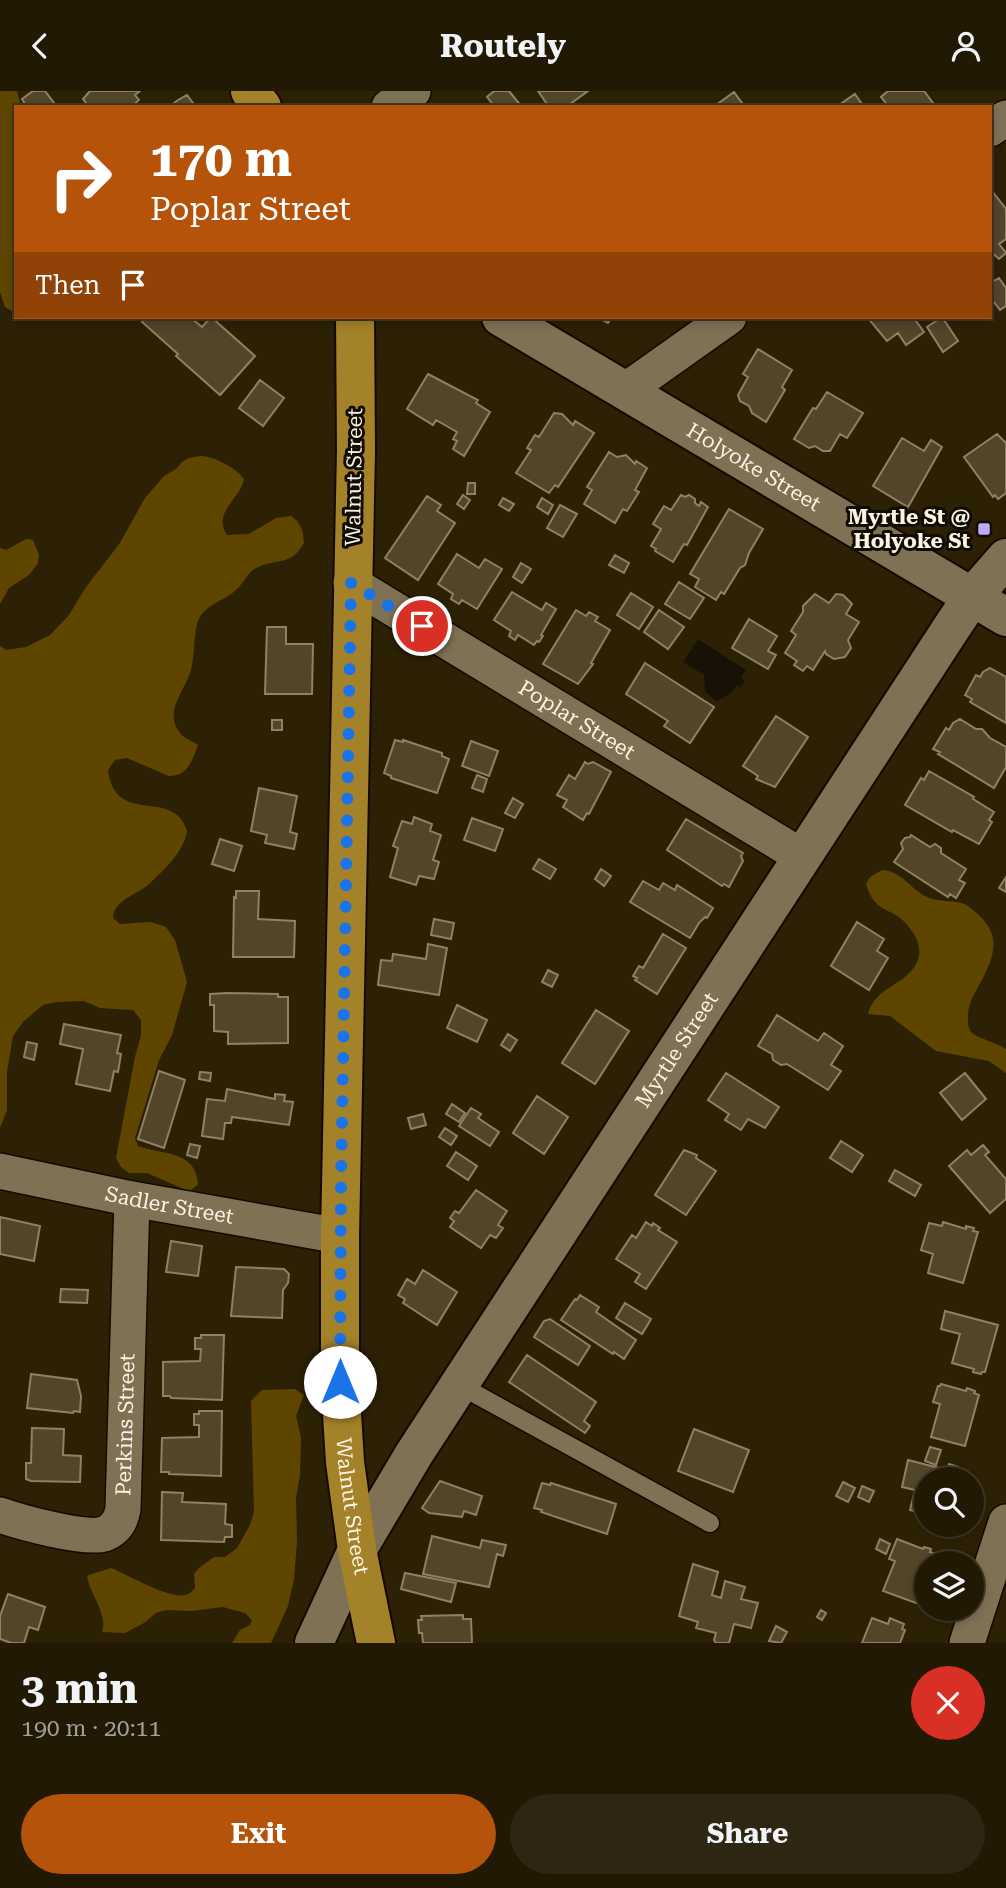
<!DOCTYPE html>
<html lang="en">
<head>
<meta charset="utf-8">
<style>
  :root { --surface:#221904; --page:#2e2613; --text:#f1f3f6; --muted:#a2a09a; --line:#3f3826; --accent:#b45309 }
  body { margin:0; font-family:"Roboto Serif",serif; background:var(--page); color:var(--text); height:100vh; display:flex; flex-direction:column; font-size:26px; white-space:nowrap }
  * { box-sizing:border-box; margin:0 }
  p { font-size:23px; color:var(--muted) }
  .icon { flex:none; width:38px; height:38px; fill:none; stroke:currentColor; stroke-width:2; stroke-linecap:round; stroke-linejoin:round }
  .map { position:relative; height:1552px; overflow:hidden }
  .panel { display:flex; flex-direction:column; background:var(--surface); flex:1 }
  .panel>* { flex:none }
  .banner { position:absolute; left:14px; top:14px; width:978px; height:214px; border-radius:0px; box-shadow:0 4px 10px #0003,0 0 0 2px var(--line); background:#b45309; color:#fff; overflow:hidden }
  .fabs { position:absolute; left:914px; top:1376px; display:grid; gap:14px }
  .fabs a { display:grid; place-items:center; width:70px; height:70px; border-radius:50%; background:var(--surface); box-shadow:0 4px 10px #0003,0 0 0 2px var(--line); font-size:35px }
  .pin { position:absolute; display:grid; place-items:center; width:60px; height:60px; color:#fff; margin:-30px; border:4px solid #fff; border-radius:50%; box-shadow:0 2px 7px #0007 }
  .me { position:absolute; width:77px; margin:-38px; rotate:0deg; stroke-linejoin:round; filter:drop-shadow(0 0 5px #0008) }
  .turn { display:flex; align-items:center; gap:24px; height:147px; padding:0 21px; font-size:32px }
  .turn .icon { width:91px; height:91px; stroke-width:2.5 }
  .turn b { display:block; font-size:49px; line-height:60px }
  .then { display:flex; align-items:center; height:66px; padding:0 21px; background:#0003; gap:14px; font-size:26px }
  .round { display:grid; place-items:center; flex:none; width:74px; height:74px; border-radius:37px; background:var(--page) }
  .overview { display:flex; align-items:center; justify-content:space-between; height:119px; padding:0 21px }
  h1 { font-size:42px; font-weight:700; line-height:52px }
  .primary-button { display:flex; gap:14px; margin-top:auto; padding:14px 21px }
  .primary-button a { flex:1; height:80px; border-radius:42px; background:var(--accent); color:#fff; font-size:28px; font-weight:700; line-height:80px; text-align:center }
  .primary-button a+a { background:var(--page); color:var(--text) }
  header { display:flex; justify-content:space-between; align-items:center; height:91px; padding:0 21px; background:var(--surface); font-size:32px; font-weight:700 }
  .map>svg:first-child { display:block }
  .green { fill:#5f4600 }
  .water { fill:#181206 }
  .building { fill:#524529; stroke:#908163; stroke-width:2 }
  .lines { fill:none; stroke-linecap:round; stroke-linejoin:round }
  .service-casing { stroke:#150a00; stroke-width:21 }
  .minor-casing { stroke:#150a00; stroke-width:38 }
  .secondary-casing { stroke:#150a00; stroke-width:42 }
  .primary-casing { stroke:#150a00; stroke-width:42 }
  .service { stroke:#7f7154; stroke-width:18 }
  .minor { stroke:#7f7154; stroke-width:35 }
  .secondary { stroke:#7f7154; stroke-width:38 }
  .primary { stroke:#a48229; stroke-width:38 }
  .route { stroke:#1a73e8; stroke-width:12; stroke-dasharray:0 21.6 }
  .poi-dot { fill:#bcaaf6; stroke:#110c03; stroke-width:2.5 }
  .labels { text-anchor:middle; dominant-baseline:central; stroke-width:6; stroke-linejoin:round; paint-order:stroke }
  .street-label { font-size:21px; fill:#fbf3e3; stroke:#110c03 }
  .poi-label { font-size:21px; font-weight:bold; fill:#fbf3e3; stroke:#110c03; text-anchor:end }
</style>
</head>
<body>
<header><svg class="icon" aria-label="back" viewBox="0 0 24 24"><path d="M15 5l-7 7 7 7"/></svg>Routely<svg class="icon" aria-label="person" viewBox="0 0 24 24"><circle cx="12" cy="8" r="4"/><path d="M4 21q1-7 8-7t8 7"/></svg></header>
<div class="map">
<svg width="1006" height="1552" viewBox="0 0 1006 1552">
  <rect width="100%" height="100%" fill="#2d2105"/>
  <path class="green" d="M0,0H17L21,16H16V217L12,220L5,216L0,201Z
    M201,365C215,366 235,376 244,388C240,409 212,421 227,444L249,443L276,427L291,425C302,432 303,440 304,452C291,475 279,467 258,476C248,480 244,492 236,499C225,509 210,512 201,524C192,538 196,565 190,582C182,604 161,625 184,646C188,649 194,651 198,654C192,670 188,685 169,685L127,667L115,669L108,679C115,737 174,695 187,740C184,761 163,780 148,794C136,804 114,809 113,827L120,833L151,831L166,836L175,849L187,891L172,944L159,969L135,1047L138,1055C162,1064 196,1059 198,1093L191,1099H186L147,1082H129L121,1076L116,1067L135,966L141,944V929L133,919L100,917L84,910L56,911L43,914L23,931L13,945L7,981V1019L0,1037V555L6,559L26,556L50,544L69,524L86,496L120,452L145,407L164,385L176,378L182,371L189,367Z
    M26,448L33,449L39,464L38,472L29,484L9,497L0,513V457L6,459Z
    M882,779C902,780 910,798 927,806C939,812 958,808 968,815C1004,841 997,862 977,898C971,909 968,914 968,927C968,933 968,938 972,942C976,946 999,953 1006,958V982L989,970L936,960L890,925L868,923C875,896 904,895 916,873C926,856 912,837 899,826C892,821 883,819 876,812C871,807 868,800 866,793L870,786Z
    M295,1298L304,1304L296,1325L301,1347L300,1384L296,1407L297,1451L294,1488L288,1515L271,1552H232L240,1539L250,1534L252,1529L245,1522L223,1516L191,1520L166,1519L156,1522L144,1532L125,1542L102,1541C108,1523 91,1505 87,1486L89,1484L111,1477C128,1484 169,1508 185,1504C190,1503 192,1500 195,1497L194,1483L199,1477L214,1466H225L237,1457L250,1434L254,1421L251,1310L262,1299Z"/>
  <path class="water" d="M698,548L746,579L741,587L745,590L741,596L737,594L731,602L717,610L705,601L704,584L683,571Z"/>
  <path class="building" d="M33,0H45L57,16H27L22,8Z
    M90,0H140L135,4L139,9L131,16H89L83,8Z
    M494,0H509L522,16H495L487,6Z
    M538,0H588L566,16H549Z
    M888,0H924L936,16H889L881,6Z
    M734,1L745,16H717L716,14Z
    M855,3L864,16H836Z
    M187,4L196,16H169L178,9Z
    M992,100L1006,118V148L999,153L1006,162L999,168L990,160Z
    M999,187L1006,197V215L1000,219L990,206V192Z
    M146,226H190L202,236L211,226L255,265L220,304L176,265L178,263L142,231Z
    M597,226H612L608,232Z
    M867,226H913L924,241L906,254L898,242L887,250Z
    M942,226L958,250L943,261L927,236Z
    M758,258L792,279L782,296L785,299L766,331L752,322L749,315L740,310L738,304L748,286L743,283Z
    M428,283L478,309L476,312L490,321L464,365L453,358L457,350L453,348L457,341L436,329L433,334L407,318Z
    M260,289L284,307L263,335L239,317Z
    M827,301L863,322L847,347L840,343L830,360H823L815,355L809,357L794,348L813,317L816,318Z
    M554,322L562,323L573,334L575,330L594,342L558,396L555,394L549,402L516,382L531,359L527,357L535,344L539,346Z
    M997,343L1006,352V402L998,408L995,404L993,406L964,366Z
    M902,347L924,360L931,349L942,356L908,416L873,395Z
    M609,361L617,366L626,364L635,373L636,370L647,377L635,399L639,401L627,420L623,418L615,432L584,413L592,399L587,396Z
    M468,392H475V403H467Z
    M463,404L470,409L464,418L457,413Z
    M681,404L685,406L689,404L695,408V412L699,415L701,411L708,416L687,454L684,453L673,471L655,460L656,458L651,455L661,438L653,433L664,415L671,419Z
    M427,405L441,414L437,420L455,432L418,489L385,467Z
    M503,407L514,413L509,420L499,414Z
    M542,407L553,414L548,423L537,416Z
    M560,414L577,423L563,446L547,437Z
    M729,418L763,438L749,462L745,474L740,477L724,503L721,501L716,509L695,496L699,488L690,483Z
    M457,463L479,477L485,468L502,478L477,518L462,509L459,513L451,508L453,503L438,493Z
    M615,464L629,472L624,482L609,474Z
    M521,472L531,478L522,492L513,486Z
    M679,491L704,507L690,528L665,513Z
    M512,501L542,519L546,512L556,518L541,544L543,545L539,551L537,550L534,554L518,544L515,549L509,545L511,540L494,529Z
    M631,502L653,516L639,538L617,524Z
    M815,503L829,512L836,503L843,504L852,513L846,523L859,531L848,549L851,557L845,566L834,568L826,563L825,560L813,579L807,575L803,580L794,574L797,570L785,562L796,544L791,540L803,521V515Z
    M576,519L586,525L589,521L598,526L595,530L610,539L591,572L593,573L578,593L543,573Z
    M659,519L684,536L668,558L644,541Z
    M749,528L777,545L768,560L776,564L768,578L732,557Z
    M267,536H286V553H313L312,603H265Z
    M645,572L714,616L690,652L664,635L668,630L626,603Z
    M990,577L1006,586V632L970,611L972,608L965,604L976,584L980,586L983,581Z
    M776,625L808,646L775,696L756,688L758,685L743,675Z
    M960,628L976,638H982L990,647L1006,656V676L994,697L938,663L940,661L933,658L946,637L949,639L953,632Z
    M272,629H282V639H272Z
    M395,649L403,651V649L442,662V665L449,668L437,702L391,687V685L384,682Z
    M471,650L498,660L489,685L462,675Z
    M585,671L588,673L593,671L611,681L589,723L587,722L583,729L563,716L567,709L557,704L569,684L575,688Z
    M929,680L974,706L973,708L994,721L989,729L992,731L979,753L953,739L952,741L905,714L921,687L924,689Z
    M477,684L487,688L483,701L472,697Z
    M259,697L297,705L290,741L297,743L294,758L265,752L267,744L251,740Z
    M513,707L523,713L515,727L505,722Z
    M414,726L432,733L430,740L441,744L433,769L439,771L434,788L419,785L416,794L390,786L398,757L393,755L402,730L412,733Z
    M472,727L503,738L495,760L464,749Z
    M686,728L743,762L741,765L743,770L729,796L724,793L722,795L667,759Z
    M911,744L930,756L935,753L941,757V762L966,778L959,789L965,792L956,807L950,803L948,806L894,771L903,758L901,752L905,747L910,746Z
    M220,748L242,755L234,780L212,773Z
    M539,768L556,778L550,788L533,778Z
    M601,778L611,785L604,795L595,788Z
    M1006,786V801L999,797Z
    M643,790L659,799L663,792L675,799L677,794L713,817L707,827L705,826L699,832L690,847L630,811Z
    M236,800H259L258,828L295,830L294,866H233L234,806L236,807Z
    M434,828L454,832L451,848L431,844Z
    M857,831L884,848L877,860L888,867L869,899L831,875Z
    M663,843L686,857L657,903L635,889L637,887L633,885L639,875L643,877Z
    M428,853L447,857L439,904L378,894L381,869L392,870L393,863L426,868Z
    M548,879L558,884L552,896L542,891Z
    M228,902L278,903V906H288V952L228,953V941L214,940V914H210V903Z
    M457,914L487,929L477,951L447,937Z
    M596,919L629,940L595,993L562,972Z
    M777,924L818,950L824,942L843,955L831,974L841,980L828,999L787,973L781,974L773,969L772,963L758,955Z
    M64,933L121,944L117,962L121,963L118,981L114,980L110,1000L76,993L83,958L60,953Z
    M508,943L517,949L510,960L501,954Z
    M27,951L37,953L34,969L24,966Z
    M159,980L185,989L164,1057L138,1048Z
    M200,981L211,982L210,990L199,988Z
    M726,982L779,1016L765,1037L748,1028L741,1039L725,1029L729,1023L708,1009Z
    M965,982L986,1008L962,1029L940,1002Z
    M227,998L275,1008V1003L285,1004L284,1010L293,1011L289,1034L232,1026L231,1032H225L223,1048L202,1045L207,1008L225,1010Z
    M537,1005L568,1026L544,1063L513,1042Z
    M452,1013L465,1022L459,1031L446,1023Z
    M471,1017L481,1023L478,1027L499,1041L490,1055L459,1035Z
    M423,1023L426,1034L411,1038L408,1027Z
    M445,1037L457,1045L451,1054L439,1046Z
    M841,1050L863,1064L852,1081L830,1067Z
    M190,1053L200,1055L197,1067L187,1064Z
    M983,1054L989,1061L985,1064L1006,1088V1108L990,1122L949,1075L967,1059L971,1064Z
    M684,1059L697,1064L696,1067L716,1080L686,1124L655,1104Z
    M456,1061L477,1075L468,1089L447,1075Z
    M895,1079L921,1094L915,1105L889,1090Z
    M476,1099L507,1120L498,1134L503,1137L496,1147L490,1144L481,1157L450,1136L454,1130L450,1127L455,1120L459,1122Z
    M0,1126L40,1135L34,1170L0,1163Z
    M646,1131L652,1135L653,1132L660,1137L658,1139L677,1151L646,1198L635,1191L640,1183L616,1168L632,1144L636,1147Z
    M943,1131L966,1138V1135L974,1137L973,1140L978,1141L963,1192L928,1182L933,1163L921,1159L929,1132L942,1135Z
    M171,1150L202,1155L198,1185L166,1181Z
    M236,1176L284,1178L289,1183L288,1192L283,1199L282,1227L231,1225Z
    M423,1179L457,1201L437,1234L403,1212L405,1208L398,1204L407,1188L415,1193Z
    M61,1198L88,1199L87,1212L60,1211Z
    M580,1204L599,1216L596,1221L636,1249L624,1268L614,1261L613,1263L561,1229L575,1208L577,1209Z
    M625,1212L651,1228L642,1243L616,1227Z
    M945,1220L998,1234L985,1281H982L981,1283L973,1281L974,1278L952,1272L960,1243L941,1238Z
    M550,1228L590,1255L578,1274L534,1246L544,1230Z
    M201,1244H224L222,1309L171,1307L170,1305H163V1271L200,1270L201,1258H195V1247H201Z
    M527,1264L596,1311L584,1330L590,1335L585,1342L509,1291Z
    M31,1283L77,1289L81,1305L80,1321L74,1320L73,1322L27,1317Z
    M941,1293L966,1300L967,1297L975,1300L974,1302L979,1304L965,1355L931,1346L940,1313L933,1311L938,1295H940Z
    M199,1320H222L221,1385L169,1383V1381H161L162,1347L199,1346V1334H194V1323H199Z
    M32,1337L64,1338L63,1364L81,1365L80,1391L31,1390L26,1388V1372H31Z
    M694,1338L749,1359L733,1401L678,1380Z
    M930,1356L941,1359L936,1374L925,1370Z
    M908,1369L947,1379L949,1373L958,1376L955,1388H926V1423L910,1419L915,1399L902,1396Z
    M440,1390L482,1405L476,1424L464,1420L462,1426L429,1422L422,1417Z
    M843,1391L855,1397L848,1411L836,1405Z
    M542,1392L550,1394L551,1392L616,1413L607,1443L541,1421L542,1419L534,1417Z
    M862,1395L874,1400L869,1411L858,1406Z
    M162,1401L183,1402L182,1411L226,1413L225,1433L232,1434V1446H225L224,1451L161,1449Z
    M432,1445L480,1457L482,1449L506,1454L503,1465L497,1463L489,1496L423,1483Z
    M880,1448L890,1453L886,1463L876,1458Z
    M897,1448L923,1458L924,1456L931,1458L930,1461L936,1463L933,1472H926V1486L916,1512L883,1500L895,1470L889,1468Z
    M693,1473L718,1481L712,1504L721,1507L725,1490L745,1496L741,1508L758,1512L751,1537L734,1533L729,1552H716L714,1549L716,1542L696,1537L698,1531L679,1525Z
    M405,1482L456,1492L451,1511L401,1498Z
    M8,1503L45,1516L38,1539L29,1536L24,1552H11L0,1548V1525Z
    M821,1519L826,1522L822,1529L817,1526Z
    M463,1524V1528H471L472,1552H423L422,1542H419L418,1529H422L421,1525Z
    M872,1527L888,1533L890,1527L904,1533L902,1538L905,1539L900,1552H862Z
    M776,1535L787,1541L781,1552L769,1550Z"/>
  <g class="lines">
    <g class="service-casing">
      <path id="service" d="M459,1294L710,1432"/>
    </g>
    <g class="minor-casing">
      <g id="minor">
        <path d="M389,16L413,0"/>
        <path d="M990,38L1006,27"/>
        <path d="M626,299L729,226"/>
        <path id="s1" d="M351,492L801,765"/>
        <path id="s2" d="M0,1080L132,1108L340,1145"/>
        <path id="s3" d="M0,1424C20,1431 85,1449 104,1443C115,1439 121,1430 123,1418L132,1108"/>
        <path d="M967,1552L1006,1431"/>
      </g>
    </g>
    <g class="secondary-casing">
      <g id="secondary">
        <path id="s4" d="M501,226L1006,526"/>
        <path id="s5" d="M314,1552L357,1459L414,1363L950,539L972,506L1006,467"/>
      </g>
    </g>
    <g class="primary-casing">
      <g id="primary">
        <path d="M250,0L262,16"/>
        <path id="s6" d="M355,226L356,359L340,1145V1291L345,1371L357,1459L376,1552"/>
      </g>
    </g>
    <use href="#service" class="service"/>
    <use href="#minor" class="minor"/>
    <use href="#secondary" class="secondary"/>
    <use href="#primary" class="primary"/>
  </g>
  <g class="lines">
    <path class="route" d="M340,1291L341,1093L351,492L422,535"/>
  </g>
  <rect class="poi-dot" x="977" y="431" width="14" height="14" rx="3.5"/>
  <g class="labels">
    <g class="street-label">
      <text stroke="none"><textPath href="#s4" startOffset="294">Holyoke Street</textPath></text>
      <text transform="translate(354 386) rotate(-89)">Walnut Street</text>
      <text stroke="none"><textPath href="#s1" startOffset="264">Poplar Street</textPath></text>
      <text stroke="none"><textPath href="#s5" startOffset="696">Myrtle Street</textPath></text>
      <text stroke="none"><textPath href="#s2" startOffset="173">Sadler Street</textPath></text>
      <text stroke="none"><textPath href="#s3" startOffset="224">Perkins Street</textPath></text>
      <text stroke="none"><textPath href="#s6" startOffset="1190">Walnut Street</textPath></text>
    </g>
    <g class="poi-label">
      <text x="970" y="426">Myrtle St @<tspan x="970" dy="24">Holyoke St</tspan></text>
    </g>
  </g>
</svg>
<div class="fabs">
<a><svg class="icon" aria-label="search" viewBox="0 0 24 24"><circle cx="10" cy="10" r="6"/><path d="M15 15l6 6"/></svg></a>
<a><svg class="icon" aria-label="layers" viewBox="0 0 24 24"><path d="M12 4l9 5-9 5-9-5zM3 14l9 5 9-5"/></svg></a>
</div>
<div class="pin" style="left:422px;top:535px;background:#d93025"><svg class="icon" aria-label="arrive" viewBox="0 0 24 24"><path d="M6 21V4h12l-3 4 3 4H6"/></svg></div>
<svg class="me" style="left:340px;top:1291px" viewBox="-20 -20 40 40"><circle r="19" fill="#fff"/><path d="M0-13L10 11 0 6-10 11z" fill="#1a73e8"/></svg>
<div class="banner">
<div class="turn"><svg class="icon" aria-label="right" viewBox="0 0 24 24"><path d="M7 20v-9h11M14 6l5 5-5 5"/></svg><div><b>170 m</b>Poplar Street</div></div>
<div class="then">Then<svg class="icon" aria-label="arrive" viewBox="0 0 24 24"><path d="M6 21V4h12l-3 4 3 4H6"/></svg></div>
</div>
</div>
<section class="panel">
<div class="overview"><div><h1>3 min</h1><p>190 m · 20:11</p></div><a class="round" style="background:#d93025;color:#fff"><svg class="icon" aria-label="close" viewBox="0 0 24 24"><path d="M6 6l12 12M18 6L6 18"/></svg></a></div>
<div class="primary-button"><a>Exit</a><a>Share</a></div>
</section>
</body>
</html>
